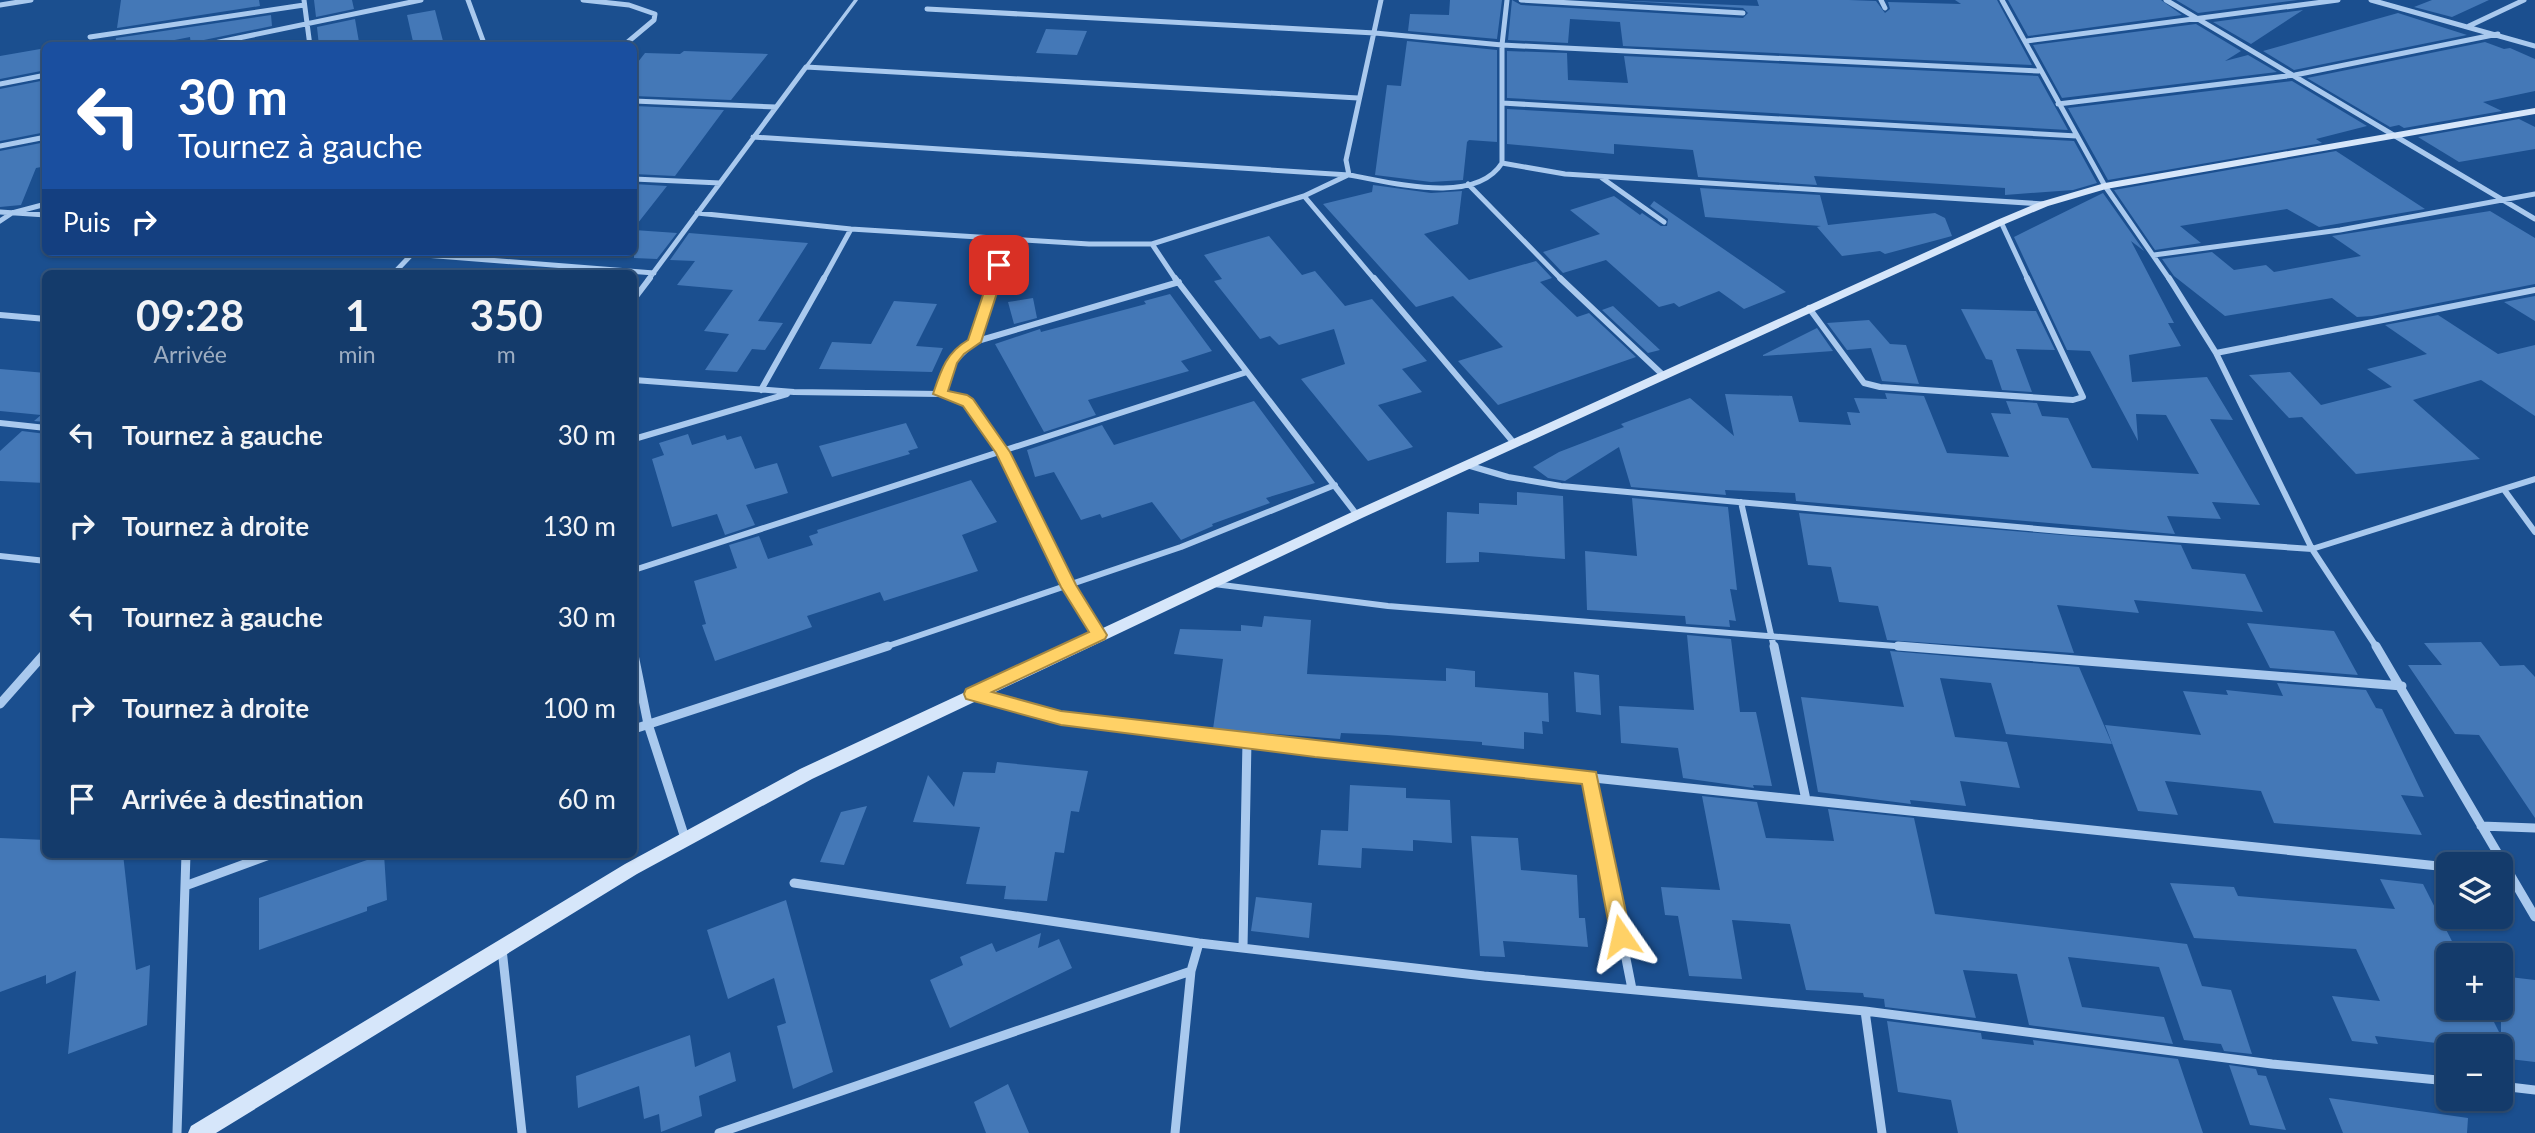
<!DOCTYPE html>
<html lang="fr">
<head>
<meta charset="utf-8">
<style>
  :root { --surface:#143b6b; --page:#1d4271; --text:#f1f3f6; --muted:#9dadc1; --line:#33557e }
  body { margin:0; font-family:Lato,sans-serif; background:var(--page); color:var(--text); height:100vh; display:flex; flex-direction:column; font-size:26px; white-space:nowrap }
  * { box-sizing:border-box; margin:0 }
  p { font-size:23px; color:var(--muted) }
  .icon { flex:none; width:38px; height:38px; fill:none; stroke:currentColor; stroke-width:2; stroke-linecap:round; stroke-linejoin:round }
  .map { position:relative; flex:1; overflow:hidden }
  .side { position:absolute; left:42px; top:270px; width:595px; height:588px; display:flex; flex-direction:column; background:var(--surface); border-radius:10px; box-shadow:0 2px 5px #0004,0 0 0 2px var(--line) }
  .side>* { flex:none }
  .guide { position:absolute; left:42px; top:42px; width:595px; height:214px; border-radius:10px; box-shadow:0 2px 5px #0004,0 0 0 2px var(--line); background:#1a4fa0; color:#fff; overflow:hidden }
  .fabs { position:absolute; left:2436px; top:852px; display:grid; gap:14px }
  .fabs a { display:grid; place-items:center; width:77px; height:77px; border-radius:10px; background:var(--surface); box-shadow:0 2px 5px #0004,0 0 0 2px var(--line); font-size:35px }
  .pin { position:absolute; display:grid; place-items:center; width:60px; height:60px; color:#fff; margin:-30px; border-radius:14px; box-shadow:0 4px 10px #0006 }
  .me { position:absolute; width:77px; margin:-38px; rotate:349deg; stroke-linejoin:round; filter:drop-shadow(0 0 5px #0008) }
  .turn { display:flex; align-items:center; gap:24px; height:147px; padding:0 21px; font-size:32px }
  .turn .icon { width:91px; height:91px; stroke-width:2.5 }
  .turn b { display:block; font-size:49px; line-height:60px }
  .then { display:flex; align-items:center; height:66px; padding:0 21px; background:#0003; gap:14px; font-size:26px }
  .eta { display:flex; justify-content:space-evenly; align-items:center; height:119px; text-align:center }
  .eta b { font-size:42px; font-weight:700; line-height:49px }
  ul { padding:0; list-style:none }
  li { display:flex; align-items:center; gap:21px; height:91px; padding:0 21px }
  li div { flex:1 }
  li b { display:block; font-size:26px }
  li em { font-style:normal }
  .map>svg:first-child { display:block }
  .building { fill:#4478b7 }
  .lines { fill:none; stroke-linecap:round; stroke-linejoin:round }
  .lane { stroke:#a9c9ee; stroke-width:3.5 }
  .street-far2 { stroke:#a9c9ee; stroke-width:5 }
  .street-far1 { stroke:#a9c9ee; stroke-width:6 }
  .street { stroke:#a9c9ee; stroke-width:9 }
  .secondary { fill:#d6e6fa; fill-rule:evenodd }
  .route { fill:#ffd166; stroke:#a68842; stroke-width:2 }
</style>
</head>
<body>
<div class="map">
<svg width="2535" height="1133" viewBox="0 0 2535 1133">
  <rect width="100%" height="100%" fill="#1b4f8f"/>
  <path class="building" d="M121,0H259L260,6L117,28Z
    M314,0H352L354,9L316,17Z
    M1450,0H1502L1497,39L1408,31L1410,14L1449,15Z
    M1512,0L1521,5L1743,18L1748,13L1743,8L1611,0L1759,6L1757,0H1849L1876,1L1885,13L1890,9L1888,2L1961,4L1955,0H1997L2032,65L1623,46L1620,22L1570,19L1568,43L1508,40Z
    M2008,0H2161L2182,15L2028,36Z
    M2176,0H2298L2198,13Z
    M2432,0H2489L2452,17L2414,7Z
    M435,10L443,41L414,46L407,15Z
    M2303,10L2251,44L2213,22Z
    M2398,13L2467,35L2294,70L2263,51Z
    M271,15L272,26L199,41L195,46H191L190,37L144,46H115L116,38Z
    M355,19L359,42L319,46L317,27Z
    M2196,24L2241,51L2225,61L2248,55L2277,72L2062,98L2033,45Z
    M1046,29L1087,31L1077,55L1036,53Z
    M1407,41L1497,50V142L1469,140L1467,142L1463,180L1431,182L1375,175L1387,85L1401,86Z
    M2485,42L2504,49L2510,48L2535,59V91L2483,102L2502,111L2404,128L2399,125L2390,127L2307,78Z
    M46,48V70L0,79V56Z
    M684,51L741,53L768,54L731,100L634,96V67L645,53L680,54Z
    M1507,51L1567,53L1568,80L1628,83L1624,56L2038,76L2068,130L1507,98Z
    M46,80V132L0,141V89Z
    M2292,81L2367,126L2316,139L2322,143L2108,180L2068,108Z
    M634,106L724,110L675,176L634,174Z
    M1507,109L2074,141L2097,183L2073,190L2005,195V188L1814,176L1817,185L1698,177L1693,150L1614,144V154L1507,144Z
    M2519,119L2535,127V149L2459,162L2418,137Z
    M46,142V166L36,168L21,205L0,207V151Z
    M2336,151L2425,209L2319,227L2287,209L2180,226L2201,243L2155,250L2114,190Z
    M634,184L667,186L634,228Z
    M1373,185L1431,193L1462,191L1458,224L1424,234L1469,280L1536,261L1552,278L1540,282L1577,317L1589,313L1636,357L1498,405L1458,361L1503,347L1453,296L1416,307L1323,204L1372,192Z
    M1700,188L1820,195L1828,225L1935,213L1945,218L1952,236L1885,254L1880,251L1842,256L1817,227L1821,226L1705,217Z
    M2103,193L2144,251L2131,241L2174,323H2168L2181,346L2129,355L2132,382L2207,377L2233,420L2210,419L2260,505L2212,502L2221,519L2167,516L2175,534L1796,501L1795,493L1725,490L1726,495L1631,487L1619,447L1565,481L1548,478L1533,467L1559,452L1624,427L1621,424L1690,398L1734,436L1725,394L1792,396L1799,422L1851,425L1847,412L1860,413L1854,398L1887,399L1885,393L1924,396L1947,453L2009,457L1991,413L2011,414L2006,401L2037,403L2042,416L2068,418L2092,468L2199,474L2166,415L2136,414L2138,441L2090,351L2067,350L2014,237Z
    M1614,196L1640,215L1642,213L1661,226H1667L1668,219L1650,206L1654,201L1786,292L1744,309L1719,291L1679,307L1674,303L1659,307L1606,260L1563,273L1543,252L1600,234L1570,210Z
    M2490,211L2535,238V284L2372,316L2357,317L2332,298L2225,316L2174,276L2162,259L2212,252L2234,270L2266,265L2274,272L2361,256L2332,236Z
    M634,230L677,233L657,259L634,258Z
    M689,233L808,243L758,321L783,323L765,350L752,349L737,372L705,370L729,334L704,331L733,290L677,285L695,261L670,260Z
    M1269,236L1302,275L1315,271L1345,306L1372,299L1427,361L1402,369L1422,392L1378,405L1413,447L1368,461L1301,379L1345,364L1334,329L1279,345L1270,336L1260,339L1214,281L1222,279L1204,255Z
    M1170,294L1212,351L1181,361L1189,371L1088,400L1096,415L1044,432L995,344L1040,329L1041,332L1146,304L1144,301Z
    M2535,296V321L2504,302Z
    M1033,298L1037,318L1014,324L1008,302Z
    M894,301L937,304L916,346L943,348L932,372L819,369L832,342L871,344Z
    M1613,306L1660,350L1648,353L1602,310Z
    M1961,309L2036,311L2055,350L2016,349L2032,392L2002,390L1992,360L1986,359Z
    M2438,315L2498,354L2535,345V416L2481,380L2413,400L2480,459L2356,474L2302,417L2289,418L2249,375L2290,372L2321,405L2392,387L2367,369L2427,354L2385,325Z
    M1869,320L1890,344L1906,345L1919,384L1882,381L1871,348L1847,350L1827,323Z
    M1817,328L1833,351L1763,356V355Z
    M0,369L46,373V422L34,421L41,415L0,411Z
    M1254,401L1315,483L1266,498L1270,503L1212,524L1213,526L1181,540L1152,502L1102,518L1100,514L1081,520L1054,472L1035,477L1027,450L1102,425L1114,445Z
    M906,423L918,448L908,451L910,454L832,477L819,446Z
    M22,431L46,434V483L0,481V451Z
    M688,434L692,445L725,435L727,440L741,436L755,469L777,463L788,493L746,505L755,525L725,535L717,514L672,527L652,459L664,455L659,443Z
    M971,480L997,522L962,535L978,571L884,601L880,592L807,616L812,627L715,661L702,625L706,624L694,581L737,568L729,545L759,536L768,559L813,545L809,536L818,533L817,530Z
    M1517,492L1563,496L1565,559L1479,552V562L1446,563L1447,512L1479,514V503L1517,505Z
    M1632,498L1728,507L1737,590L1730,589L1736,621L1729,620L1730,627L1686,624L1685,616L1587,610L1585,551L1637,556Z
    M1799,513L2181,545L2192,569L2245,574L2263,612L2134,600L2139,613L2057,605L2074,653L1887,640L1878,606L1839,602L1831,567L1808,565Z
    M1264,616L1311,620L1307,674L1446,681V668L1475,671V687L1548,693L1549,722L1542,721L1543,734L1524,732V749L1482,745V742L1387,735L1341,733L1340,739L1213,729L1223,659L1174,654L1180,629L1241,631V625L1262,627Z
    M2247,623L2334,631L2358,675L2270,668Z
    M1687,635L1731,639L1740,712H1756L1772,786L1753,785L1754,788L1683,778L1678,748L1621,743L1619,706L1694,710Z
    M2481,642L2500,666L2524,665L2535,677V818L2479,735L2455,734L2408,665H2442L2424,643Z
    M1890,651L2079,667L2112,744L2006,734L1991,683L1940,678L1955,737L2007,742L2020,788L1960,781L1966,806L1910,800L1911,804L1818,792L1801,697L1904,707Z
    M1574,672L1599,675L1601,715L1576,712Z
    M2277,683L2366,690L2376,708L2382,709L2424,797L2401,795L2422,835L2274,823L2261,791L2165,781L2178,815L2138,811L2105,725L2201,735L2183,691L2228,695L2226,690L2283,696Z
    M997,762L1088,771L1079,812L1071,811L1064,853L1055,852L1047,901L1004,899L1006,886L966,884L980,827L913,822L928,775L954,807L963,772L995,773Z
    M1350,785L1406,788V798L1450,800L1452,843L1413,840V851L1362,848L1361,868L1318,865L1321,830L1348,831Z
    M1702,796L1757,802L1766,838L1834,841L1828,809L1914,818L1935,914L2187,944L2202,986L2231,990L2252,1054L2224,1051L2221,1044L2184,1040L2159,967L2068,957L2082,1007L2164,1017L2173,1044L2029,1025L2017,974L1963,970L1976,1018L1885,1007L1884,999L1864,997L1863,993L1806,990L1790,924L1732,920L1742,979L1689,976L1678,916L1665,915L1661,887L1720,890Z
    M867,806L844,865L820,862L841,812Z
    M1471,836L1518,838L1521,870L1577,875L1579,918H1585L1588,947L1503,941L1505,957L1480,956Z
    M0,838L46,840V854H123L136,970L150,965L147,1025L68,1054L76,971L46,984V975L0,992Z
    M384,854L387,900L367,907V911L259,950V898Z
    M2380,879L2423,884L2459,955L2448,954V1008H2487L2501,1036V976L2535,980V1062L2501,1058V1046H2463L2375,1036L2378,1044L2352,1041L2332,996L2380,1001L2356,949L2194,938L2170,883L2234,887L2238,896L2395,909Z
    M1256,897L1312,903L1309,938L1251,931Z
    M786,900L833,1072L793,1089L777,1026L786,1023L774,978L728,999L707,930Z
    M1041,933L1038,948L1059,939L1072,968L950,1028L930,980L963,965L960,957L992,943L996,952Z
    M1887,1021L1981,1033L1982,1039L2034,1045L2033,1040L2178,1059L2203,1133H1958L1951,1100L1898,1092Z
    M690,1035L695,1067L730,1052L736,1081L699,1096L702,1116L661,1132L659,1114L644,1119L639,1086L578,1108L576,1076Z
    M2229,1065L2256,1069L2258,1075L2266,1076L2286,1130L2250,1125Z
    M1008,1084L1029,1133H986L974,1102Z
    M2329,1098L2468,1118L2467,1133H2343Z"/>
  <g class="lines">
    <path class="lane" d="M806,67L856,0"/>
    <path class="street-far2" d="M304,0L310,46
      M468,0L485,46
      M583,0L629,5L655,14L654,20L623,46
      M1521,0L1743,13
      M1881,0L1885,8
      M2002,0L2105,186L2170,280
      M2166,0L2535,219
      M2371,0L2535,46
      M0,5L31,0
      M927,9L1375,33L1502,45L2039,71
      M2469,26L2524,0
      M90,37L304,5
      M2027,41L2338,0
      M200,46L421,0
      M0,84L46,75
      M634,101L776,107
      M1502,103L2077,136
      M2058,104L2295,75L2498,34
      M753,137L1349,175C1391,182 1475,206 1502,163V45L1507,0
      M0,146L46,137
      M1502,163L1565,174L2044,204
      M1349,175L1346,160L1381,0
      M1602,178L1664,222
      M634,179L720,183
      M1468,184L1562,280
      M1304,196L1375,280
      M0,212L46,215
      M697,213L851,229L1089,244H1152L1304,196L1348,175
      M0,221L12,213L46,204
      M2001,222L2028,280
      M1152,244L1176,280
      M412,254L654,273
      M2154,255L2340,230L2535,194
      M394,273L414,252
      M648,280L806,67L1358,98
      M823,280L851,229
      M995,280L1008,239"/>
    <path class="street-far1" d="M1175,278L1357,515
      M1374,278L1514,443
      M1560,278L1664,376
      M2169,278L2216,353L2312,549L2377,648
      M634,299L650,278
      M1809,308L1864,383L1880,387L2073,400L2083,397L2027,278
      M0,315L46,319
      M974,342L995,278
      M2216,353L2535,290
      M634,380L794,392L940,394L962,398L1003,452L1069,587L1099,635
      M761,390L824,278
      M940,394L951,364L974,342L1179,282
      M0,423L46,428
      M634,439L787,394
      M1467,465L1508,477L1561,486L2072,532L2312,549L2535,479
      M2505,491L2535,532
      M1741,502L1774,648
      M0,556L46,561
      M634,570L1247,372
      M1214,584L1388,606L1920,648
      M882,648L1181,547L1335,485"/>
    <path class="street" d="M1774,646L1806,800
      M1898,646L2402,686
      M2376,646L2535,917
      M634,655L648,724L685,838
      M976,695L1061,718L1315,749L2448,867
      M0,704L46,652
      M634,729L888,646
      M1590,777L1632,989
      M2481,826L2535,828
      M794,883L1199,943L1484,976L1865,1011L2272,1064L2448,1081
      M185,886L272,854
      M1243,948L1247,741
      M502,949L522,1133
      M1865,1011L1882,1133
      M2501,1086L2535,1090
      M177,1133L186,854
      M719,1133L1191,971
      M1175,1133L1191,971L1199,943"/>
    <path class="secondary" d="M2535,108V114L2106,189L2048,206L2005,224L1362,518L812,779L637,874L216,1133H188L191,1126L625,864L800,769L1352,512L1997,220L2040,202L2105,183Z"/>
  </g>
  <path class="route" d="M999,261L1006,265L981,342L964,354L957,363L948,391L967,395L973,399L1010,452L1076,585L1107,635L1105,639L992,692L1061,711L1596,772L1631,936L1628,943L1621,945L1614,943L1611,936L1582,784L1315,757L1061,725L966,699L964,694L966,689L1089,632L1061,587L996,453L963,406L933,394C941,370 946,353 968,340L993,265Z"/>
</svg>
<div class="fabs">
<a><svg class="icon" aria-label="layers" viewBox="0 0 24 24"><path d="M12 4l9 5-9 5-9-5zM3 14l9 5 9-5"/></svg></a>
<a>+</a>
<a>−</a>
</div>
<div class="pin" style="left:999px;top:265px;background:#d93025"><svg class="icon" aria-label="arrive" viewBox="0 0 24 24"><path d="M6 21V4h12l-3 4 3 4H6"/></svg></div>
<svg class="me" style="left:1621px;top:936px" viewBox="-20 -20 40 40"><path d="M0-17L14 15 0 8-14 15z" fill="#ffd166" stroke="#fff" stroke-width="4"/></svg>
<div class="guide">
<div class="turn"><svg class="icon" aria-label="left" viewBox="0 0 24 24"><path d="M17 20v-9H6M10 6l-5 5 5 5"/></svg><div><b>30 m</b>Tournez à gauche</div></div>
<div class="then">Puis<svg class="icon" aria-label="right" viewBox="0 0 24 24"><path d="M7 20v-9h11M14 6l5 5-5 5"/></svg></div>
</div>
<section class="side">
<div class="eta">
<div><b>09:28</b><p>Arrivée</p></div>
<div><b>1</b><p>min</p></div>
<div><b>350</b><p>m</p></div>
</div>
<ul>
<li><svg class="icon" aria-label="left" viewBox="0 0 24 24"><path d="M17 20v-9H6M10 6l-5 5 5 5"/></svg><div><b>Tournez à gauche</b></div><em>30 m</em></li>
<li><svg class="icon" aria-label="right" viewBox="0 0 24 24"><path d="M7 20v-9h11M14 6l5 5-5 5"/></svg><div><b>Tournez à droite</b></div><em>130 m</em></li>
<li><svg class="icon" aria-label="left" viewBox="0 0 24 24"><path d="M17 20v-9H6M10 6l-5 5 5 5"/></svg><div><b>Tournez à gauche</b></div><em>30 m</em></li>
<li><svg class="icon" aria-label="right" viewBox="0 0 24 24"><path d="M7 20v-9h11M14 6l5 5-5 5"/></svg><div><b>Tournez à droite</b></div><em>100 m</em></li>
<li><svg class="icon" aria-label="arrive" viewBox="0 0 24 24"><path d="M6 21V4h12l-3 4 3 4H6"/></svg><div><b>Arrivée à destination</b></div><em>60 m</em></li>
</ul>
</section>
</div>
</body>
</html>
